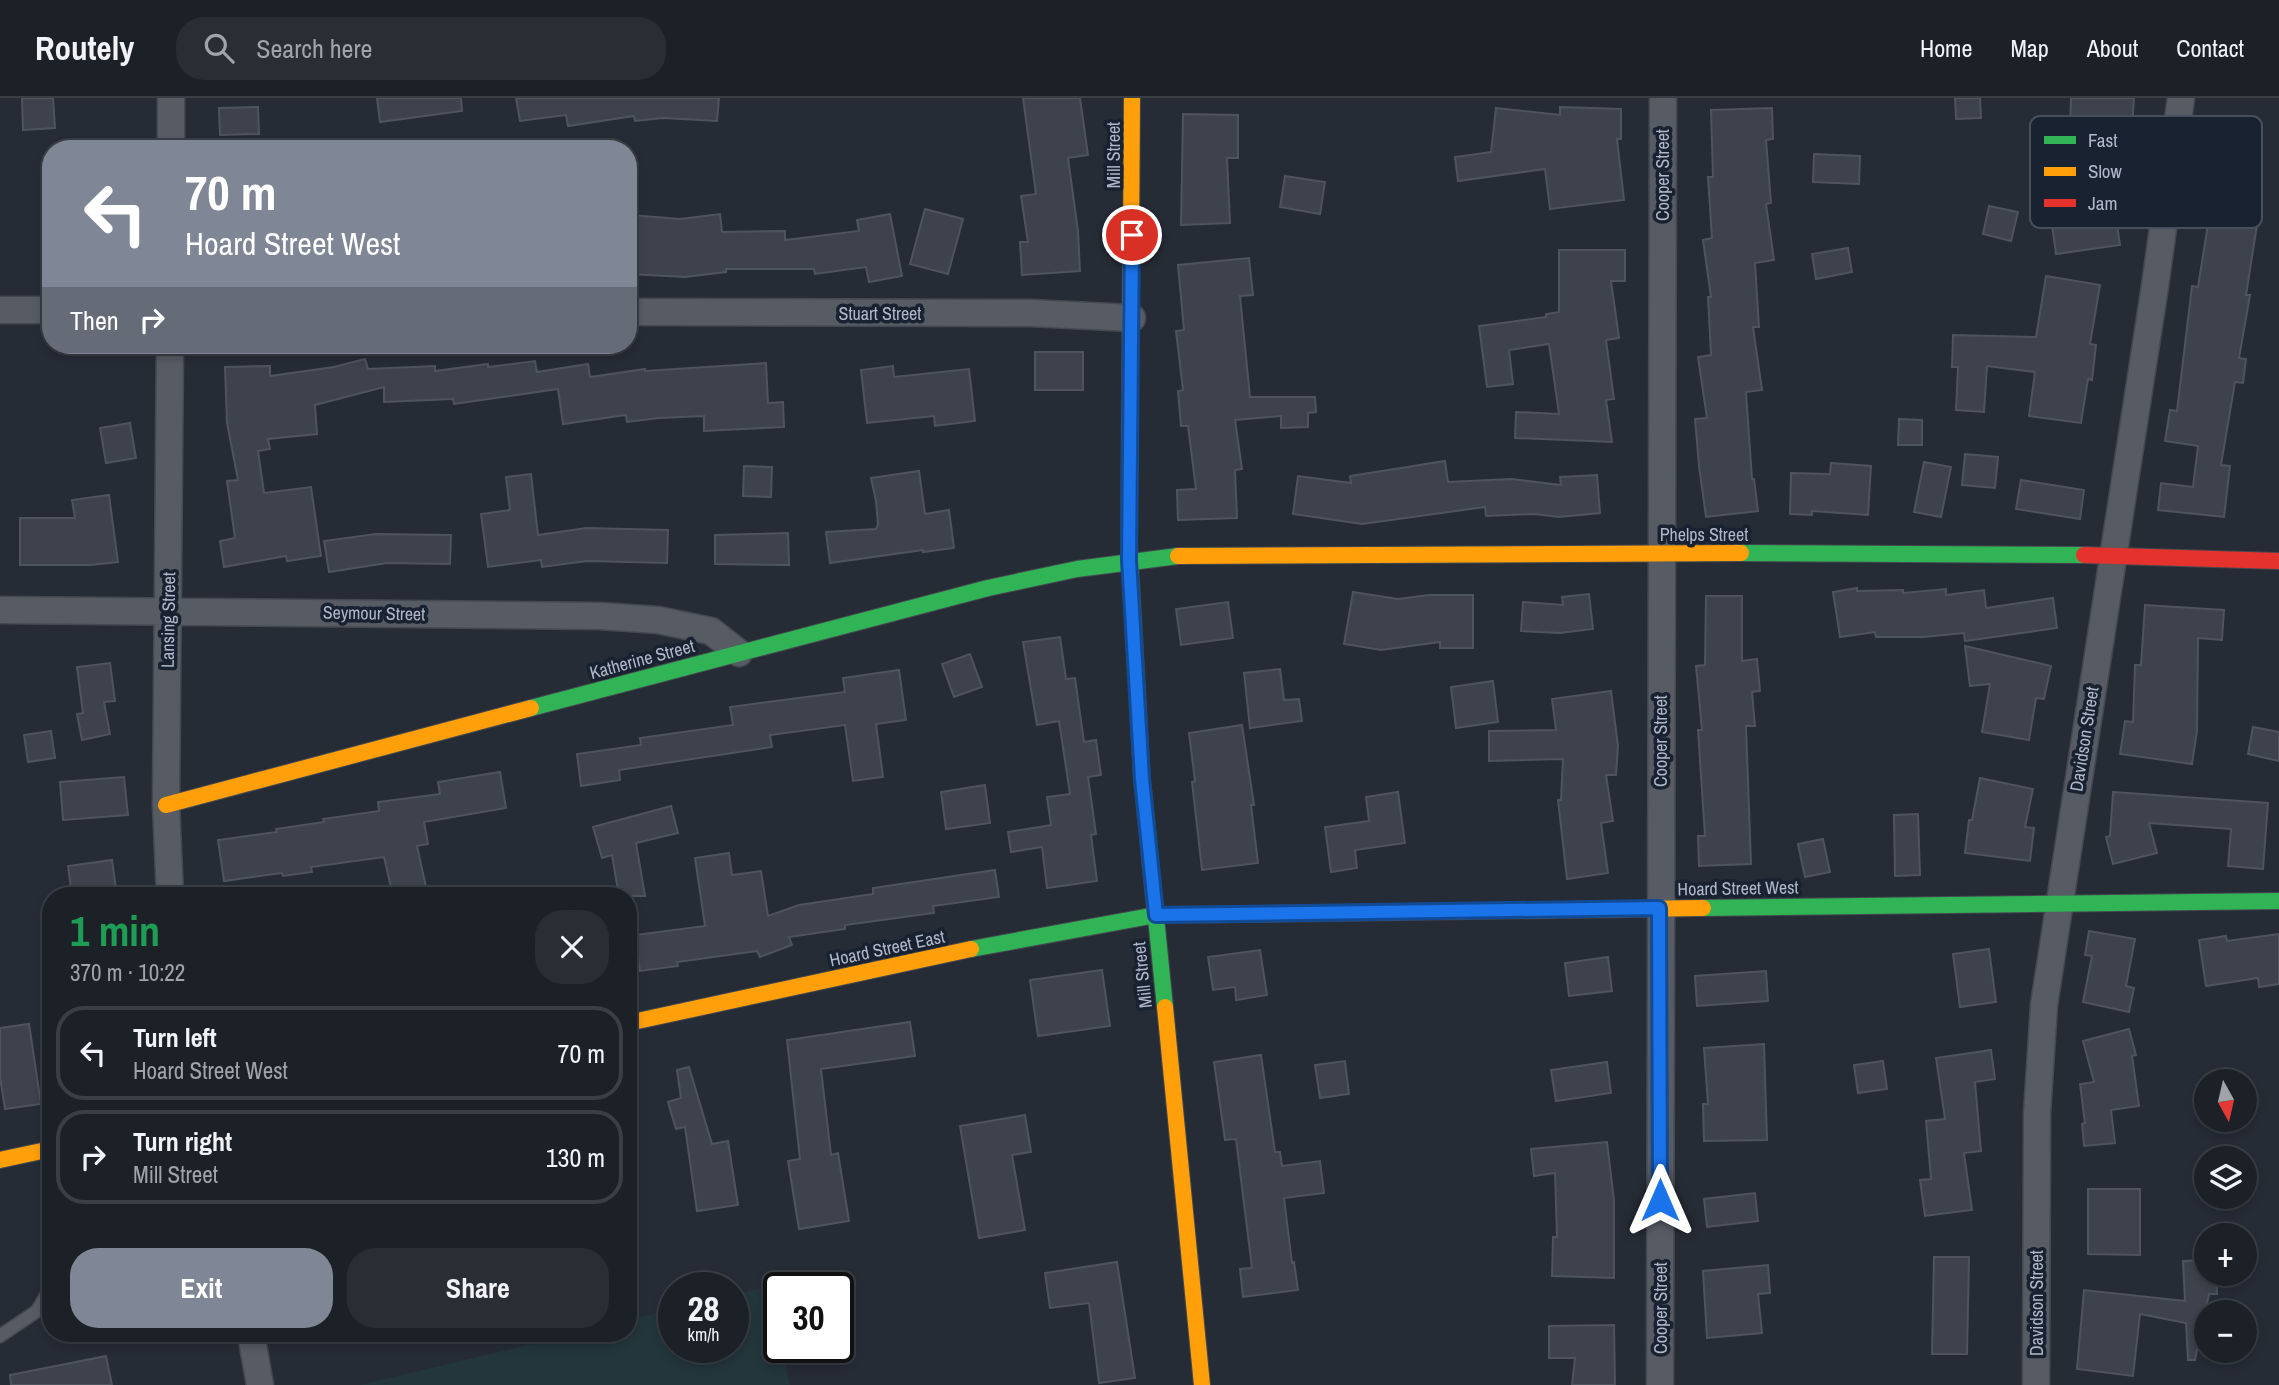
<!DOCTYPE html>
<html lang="en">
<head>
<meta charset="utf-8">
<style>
  :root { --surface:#1c2128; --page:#292e34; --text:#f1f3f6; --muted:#a0a3a8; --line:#3a3e45; --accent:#7f8695 }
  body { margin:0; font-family:"Archivo Narrow",sans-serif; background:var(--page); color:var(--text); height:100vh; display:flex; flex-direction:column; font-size:26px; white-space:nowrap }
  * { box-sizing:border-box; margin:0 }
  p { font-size:23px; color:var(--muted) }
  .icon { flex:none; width:38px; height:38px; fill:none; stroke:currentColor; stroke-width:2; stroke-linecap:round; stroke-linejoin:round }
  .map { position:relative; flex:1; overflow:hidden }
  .sheet { position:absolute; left:42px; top:789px; width:595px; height:455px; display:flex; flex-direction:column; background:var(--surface); border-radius:28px; box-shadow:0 4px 10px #0003,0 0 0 2px var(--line) }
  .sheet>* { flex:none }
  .top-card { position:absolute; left:42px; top:42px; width:595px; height:214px; border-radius:28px; box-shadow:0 4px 10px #0003,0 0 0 2px var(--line); background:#7f8695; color:#fff; overflow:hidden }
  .needle { width:46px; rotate:172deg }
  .tools { position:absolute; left:2194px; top:971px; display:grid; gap:14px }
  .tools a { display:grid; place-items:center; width:63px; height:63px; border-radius:50%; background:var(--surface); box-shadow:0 4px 10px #0003,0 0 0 2px var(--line); font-size:35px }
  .speed { position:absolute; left:658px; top:1174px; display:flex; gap:14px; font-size:35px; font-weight:700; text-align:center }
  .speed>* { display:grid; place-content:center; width:91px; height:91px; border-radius:50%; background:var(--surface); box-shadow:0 4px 10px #0003,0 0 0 2px var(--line); line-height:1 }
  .speed small { font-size:18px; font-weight:400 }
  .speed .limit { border:4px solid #111; border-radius:10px; background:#fff; color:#111 }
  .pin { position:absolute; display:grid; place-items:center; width:60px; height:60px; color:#fff; margin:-30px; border:4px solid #fff; border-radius:50%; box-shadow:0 2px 7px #0007 }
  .me { position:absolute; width:77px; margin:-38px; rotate:0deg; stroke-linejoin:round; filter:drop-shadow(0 0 5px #0008) }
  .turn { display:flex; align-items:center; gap:24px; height:147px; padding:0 28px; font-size:32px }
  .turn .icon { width:91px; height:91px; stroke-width:2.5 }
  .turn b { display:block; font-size:49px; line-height:60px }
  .then { display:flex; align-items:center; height:66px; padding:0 28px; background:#0003; gap:14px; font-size:26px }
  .round { display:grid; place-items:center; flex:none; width:74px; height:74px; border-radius:28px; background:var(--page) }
  .headline { display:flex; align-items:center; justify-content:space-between; height:119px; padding:0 28px }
  h1 { font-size:42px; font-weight:700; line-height:52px; color:#1e9e55 }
  .button { display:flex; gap:14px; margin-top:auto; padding:14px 28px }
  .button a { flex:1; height:80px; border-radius:28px; background:var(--accent); color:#fff; font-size:28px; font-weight:700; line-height:80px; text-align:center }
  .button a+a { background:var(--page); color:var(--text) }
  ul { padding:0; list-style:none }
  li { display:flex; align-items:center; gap:21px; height:94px; margin:0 14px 10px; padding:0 14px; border:4px solid var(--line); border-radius:28px }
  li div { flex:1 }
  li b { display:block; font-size:26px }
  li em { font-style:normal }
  header { display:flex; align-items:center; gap:42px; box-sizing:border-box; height:98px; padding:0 35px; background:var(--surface); border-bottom:2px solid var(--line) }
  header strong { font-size:33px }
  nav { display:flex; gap:38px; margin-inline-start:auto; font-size:24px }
  .search { width:490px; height:63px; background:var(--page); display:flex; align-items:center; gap:18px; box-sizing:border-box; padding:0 24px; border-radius:28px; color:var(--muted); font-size:26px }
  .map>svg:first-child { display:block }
  .green { fill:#23363c }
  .building { fill:#3e424c; stroke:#4e545e; stroke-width:2 }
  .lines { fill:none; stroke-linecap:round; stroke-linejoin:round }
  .lane-casing { stroke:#444850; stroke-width:15 }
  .street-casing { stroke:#444850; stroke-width:29 }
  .fast-casing { stroke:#444850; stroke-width:18 }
  .slow-casing { stroke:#444850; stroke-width:18 }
  .jam-casing { stroke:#444850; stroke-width:18 }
  .lane { stroke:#565b64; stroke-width:12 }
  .street { stroke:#565b64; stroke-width:26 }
  .fast { stroke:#30b455; stroke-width:16 }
  .slow { stroke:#ff9f0a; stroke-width:16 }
  .jam { stroke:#e5322d; stroke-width:16 }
  .route-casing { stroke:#114b97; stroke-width:18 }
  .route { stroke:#1a73e8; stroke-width:12 }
  .labels { text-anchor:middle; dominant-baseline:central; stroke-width:7; stroke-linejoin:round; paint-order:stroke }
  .street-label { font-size:18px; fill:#afb7c8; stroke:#192230 }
  .key { fill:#192230; stroke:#464f5e; stroke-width:2 }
  .key-label { font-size:19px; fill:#afb7c8 }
</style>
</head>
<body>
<header>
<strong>Routely</strong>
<div class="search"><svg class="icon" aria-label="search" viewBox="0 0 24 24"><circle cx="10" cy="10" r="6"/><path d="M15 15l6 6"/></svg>Search here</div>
<nav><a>Home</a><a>Map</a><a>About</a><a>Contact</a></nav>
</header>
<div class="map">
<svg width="2279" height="1287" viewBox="0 0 2279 1287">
  <rect width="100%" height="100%" fill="#262c36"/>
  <path class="green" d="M770,1188L779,1232V1250H782L790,1287H360L574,1236H628V1222L674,1211V1250H733V1197Z"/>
  <path class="building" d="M22,0H53L55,30L23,32Z
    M377,0H461L462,13L380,24Z
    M516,0H719L717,23L663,20L635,23L634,18L568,28L566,17L520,23Z
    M1023,0H1080L1088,57L1068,60L1078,133L1080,173L1022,177L1020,144H1028L1021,98L1036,96Z
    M1955,0H1980L1981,20L1956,21Z
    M2071,0H2134L2132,31L2125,30L2123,93H2112L2120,147L2056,156L2052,127L2067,124Z
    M258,9L259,36L220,37L219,10Z
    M1560,9L1621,11V41H1617L1624,102L1550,111L1545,71L1458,83L1455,59L1491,54L1496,10L1560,17Z
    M1772,10L1773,41L1766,42L1771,105L1766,106L1774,162L1755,165L1759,229H1753L1762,292L1746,294L1752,381H1754L1758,413L1706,419L1699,368L1695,321L1707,320L1698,259L1711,257L1708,199H1711L1703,142L1712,140L1708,79H1713L1711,12Z
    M1183,16L1238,17V60H1227L1230,125L1181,127Z
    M1814,56L1860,58L1859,86L1813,84Z
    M1285,78L1325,84L1320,116L1280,109Z
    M1989,108L2018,114L2011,143L1983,136Z
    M925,111L963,121L948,176L910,166Z
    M720,116L722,134L785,133V142L859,133L857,122L890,116L902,178L869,184L866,169L815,176L814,171H726V174L685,179L628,176L631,117L680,121Z
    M2209,120L2257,127L2246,197H2250L2239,260L2246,261L2243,285L2235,284L2221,367L2230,368L2224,419L2158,412L2161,385L2193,389L2198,348L2165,343L2170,312L2177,313L2192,188L2198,189Z
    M1848,150L1852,174L1816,181L1812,156Z
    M1559,152H1625V183H1611L1619,240L1606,242L1614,301L1606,302L1612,344L1515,340L1516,314L1559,316L1549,246L1509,252L1513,286L1487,289L1479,228L1546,219V216L1559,214Z
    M1249,160L1253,197L1240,198L1250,299H1315L1316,314L1308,315V329L1281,330V318L1235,322L1242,371L1235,372L1237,420L1178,422L1177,392L1196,391L1188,328H1181L1178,293L1183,292L1176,233L1184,232L1178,167Z
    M2046,178L2100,187L2090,246L2096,247L2092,282L2088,281L2081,325L2029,318L2035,274L1987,268L1984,314L1956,312L1958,269H1952L1953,237L2036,239Z
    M1035,254H1083V292H1035Z
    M365,261L368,271L435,268V273L488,266V269L535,263L537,274L588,266L590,279L645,271V273L766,265L768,305L783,304L784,329L704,333V318L659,320L627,324L626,317L563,326L558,291L454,306L453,301L384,304V289L315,307L317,336L268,341L270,351L258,353L264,395L311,389L321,458L287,463L286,458L224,469L220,443L235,440L227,383L238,382L227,325L225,269L270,268V278L334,269Z
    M893,268L894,279L969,271L975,323L935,328L934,318L867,325L861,272Z
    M1899,321L1922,322V347H1898Z
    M130,325L136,360L106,365L100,330Z
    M1965,356L1998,359L1995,390L1962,387Z
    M1445,363L1448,384L1511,381L1561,387L1560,379L1597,377L1600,415L1559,419L1534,416L1486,418L1485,409L1362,426L1293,416L1298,378L1351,385L1350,378Z
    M1924,364L1951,369L1941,419L1914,414Z
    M1831,365L1871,368L1868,417L1812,413V417L1790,416L1791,375L1830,376Z
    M744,368L772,369L771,399L743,398Z
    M919,373L925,416L949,412L954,450L923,454V452L830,465L826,434L876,431L878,426L876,403L871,380Z
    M531,376L538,437L586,430L668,432L667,465L587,463L542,469L541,462L488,469L481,416L510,412L506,379Z
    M2021,382L2084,392L2080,421L2016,411Z
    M109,397L118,464L90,467H20V420H75L72,402Z
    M788,435L789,467L715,466V437Z
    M376,436L451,437L450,466L387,465L329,474L324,443Z
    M1857,490V493L1903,492V495L1946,491V497L1984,492L1986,510L2053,500L2057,530L1965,543L1964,535L1923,539H1876L1875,534L1840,539L1833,494Z
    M1353,494L1398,501L1429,497H1473V550H1440V544L1381,552L1344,546Z
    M1589,496L1593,531L1560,535L1521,533L1523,504L1563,507L1562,499Z
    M1706,498H1742V563L1757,561L1760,593L1752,594L1755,628H1746L1751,766L1699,768L1698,738H1705L1698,632H1702L1696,568L1705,567Z
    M1228,504L1233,540L1181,547L1176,511Z
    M2145,507L2224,512L2222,542L2198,540L2197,633L2192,666L2120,656L2125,623L2133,624L2135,567H2141Z
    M1060,539L1066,581L1075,580L1084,644L1096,642L1101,677L1088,679L1096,736L1091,737L1097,783L1047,790L1042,749L1011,754L1008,734L1051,727L1047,699L1070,696L1059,623L1037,627L1023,544Z
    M1965,548L2051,568L2044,601L2036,600L2029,642L1982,634L1990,586L1970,588Z
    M970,556L982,589L954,599L942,566Z
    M110,565L115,603L104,604L110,636L82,642L77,616L83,615L77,569Z
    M1280,571L1284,602L1299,601L1302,623L1250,630L1244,575Z
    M899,572L906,622L876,626L883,679L853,683L845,627L770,637L772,649L619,672L620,682L581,688L577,656L641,647L640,640L733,627L730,609L845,594L843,580Z
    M1493,583L1498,624L1456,630L1451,589Z
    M1611,593L1618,648L1616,677H1606L1613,723L1601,725L1608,775L1567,781L1558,702H1561L1563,661L1489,663V633L1556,632L1552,601Z
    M1242,627L1254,707H1251L1258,765L1202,772L1192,684L1195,683L1189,635Z
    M2253,629L2279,634V663L2248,656Z
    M51,633L55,660L28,664L24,637Z
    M500,674L506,710L424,724L428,746L417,748L428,798H393L384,759L311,769L312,774L283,778L282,775L224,783L218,742L277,734L276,731L324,724L323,721L379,713L378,704L440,696L438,684Z
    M124,679L128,717L63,722L60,684Z
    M1980,680L2033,691L2025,729L2034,730L2030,763L1965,755L1969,722H1972Z
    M985,687L990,725L946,731L941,694Z
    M1398,694L1405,745L1355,752L1357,770L1331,774L1325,729L1369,723L1366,699Z
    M2113,694L2268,705L2263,771L2228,768L2231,731L2149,725L2157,755L2113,766L2106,739L2110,738Z
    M671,708L678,735L636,745L645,798H619L612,757L602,760L593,729Z
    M1918,716L1920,777L1895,778L1894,717Z
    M1823,741L1830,774L1805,779L1798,746Z
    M729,755L732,777L761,773L768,818L799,807L873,796V790L995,772L999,799L933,808L934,815L845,827V831L789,839L792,847L760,859L757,853L677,864L678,868L640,873L635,837L705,828L695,760Z
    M112,762L117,798H72L68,768Z
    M2089,833L2135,841L2126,888L2134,890L2129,914L2083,904L2092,858L2085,857Z
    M2279,836V886L2259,889L2258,880L2206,888L2199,842L2226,838L2227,843Z
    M1989,851L1996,904L1960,909L1953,856Z
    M1260,852L1267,897L1236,902L1235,889L1213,892L1208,859Z
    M1608,859L1612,893L1569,898L1565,865Z
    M1102,872L1110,928L1038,938L1030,882Z
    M1766,873L1768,903L1697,908L1695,878Z
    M910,924L915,958L821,971L831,1057L838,1055L849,1123L799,1131L788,1063L800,1061L787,942Z
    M29,926L41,1006L5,1011L0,979V930Z
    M2129,931L2136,957L2132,958L2139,1008L2111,1012L2115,1045L2084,1048L2082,1026L2085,1025L2080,986L2094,984L2083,943Z
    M1764,946L1767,1042L1704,1043L1703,1006H1708L1704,950Z
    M1991,952L1995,981L1975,984L1981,1053L1964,1055L1972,1112L1925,1118L1920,1082L1931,1081L1926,1023L1945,1021L1936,960Z
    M1261,957L1275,1054H1280L1282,1068L1320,1063L1324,1095L1284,1100L1292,1165L1294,1164L1298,1192L1243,1199L1240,1171L1252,1170L1236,1041L1225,1042L1214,964Z
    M1345,963L1349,996L1320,1000L1315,967Z
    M1883,963L1887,991L1858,995L1854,967Z
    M1607,964L1611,995L1556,1003L1551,972Z
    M689,969L712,1046L728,1043L738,1107L697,1113L685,1029L676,1031L668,1004L681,1000L677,972Z
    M1025,1017L1031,1054L1012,1057L1025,1132L979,1140L960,1028Z
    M1607,1044L1614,1102V1180L1552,1178L1553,1139H1557L1555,1075L1534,1078L1531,1051Z
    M2088,1091H2140V1157L2088,1156Z
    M1755,1095L1758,1123L1707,1129L1704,1101Z
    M1934,1159H1969L1967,1256H1932Z
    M2207,1162V1176H2216L2217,1196H2209L2195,1262H2188L2186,1225L2140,1216L2133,1278L2077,1271L2084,1192L2185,1203L2183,1163Z
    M1117,1164L1135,1280L1099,1285L1089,1205L1050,1210L1045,1175Z
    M1768,1167L1770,1195L1758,1196L1762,1235L1707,1240L1703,1173Z
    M1614,1227L1615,1287H1572L1575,1260H1549V1228Z
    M106,1258L112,1287H11L10,1277Z"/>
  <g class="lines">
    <g class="lane-casing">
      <path id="lane" d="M0,1238L37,1213L51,1189"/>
    </g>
    <g class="street-casing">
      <path id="street" d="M171,51V0
        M0,212H51
        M628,214L1030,215L1132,220
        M0,512L600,518L658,522L711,533L739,555
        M170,798L166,707L170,247
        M251,1236L260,1287
        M1660,1287L1663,0
        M2036,1287L2037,1016L2044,907L2155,188L2181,0"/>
    </g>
    <g class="fast-casing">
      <path id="fast" d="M1129,447L1142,681L1165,909
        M1741,455L2084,457
        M531,610L988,490L1077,471L1178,458
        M1703,810L2279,803
        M971,851L1156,817L1328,815"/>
    </g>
    <g class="slow-casing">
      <path id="slow" d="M1129,447L1132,0
        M1178,458L1741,455
        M166,707L531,610
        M1328,815L1703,810
        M1165,909L1202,1287
        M628,925L971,851
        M0,1062L51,1051"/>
    </g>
    <g class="jam-casing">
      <path id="jam" d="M2084,457L2279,463"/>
    </g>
    <use href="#lane" class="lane"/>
    <use href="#street" class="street"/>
    <use href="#fast" class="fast"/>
    <use href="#slow" class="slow"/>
    <use href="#jam" class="jam"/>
  </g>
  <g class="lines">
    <g class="route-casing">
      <path id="route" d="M1132,137L1129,462L1142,681L1156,817L1659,810L1660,1102"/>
    </g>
    <use href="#route" class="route"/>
  </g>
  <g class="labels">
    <g class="street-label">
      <text transform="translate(1113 57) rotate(-90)">Mill Street</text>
      <text transform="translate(1662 77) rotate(-90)">Cooper Street</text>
      <text x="880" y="215">Stuart Street</text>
      <text x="1704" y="436">Phelps Street</text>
      <text transform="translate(374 515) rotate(1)">Seymour Street</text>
      <text transform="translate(168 522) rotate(-89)">Lansing Street</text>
      <text transform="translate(642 561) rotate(-15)">Katherine Street</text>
      <text transform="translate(2084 641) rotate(-81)">Davidson Street</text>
      <text transform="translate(1660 643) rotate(-90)">Cooper Street</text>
      <text transform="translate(1738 790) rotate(-1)">Hoard Street West</text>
      <text transform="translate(887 850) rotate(-12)">Hoard Street East</text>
      <text transform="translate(1142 877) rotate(-96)">Mill Street</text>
      <text transform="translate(2036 1205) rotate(-90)">Davidson Street</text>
      <text transform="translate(1660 1210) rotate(-90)">Cooper Street</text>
    </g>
  </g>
  <rect x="2030" y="18" width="232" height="112" rx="10" class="key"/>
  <rect x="2044" y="38" width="32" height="8" fill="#30b455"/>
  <rect x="2044" y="69" width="32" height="9" fill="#ff9f0a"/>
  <rect x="2044" y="101" width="32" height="8" fill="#e5322d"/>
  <g class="key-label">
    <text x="2088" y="49">Fast</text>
    <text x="2088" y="80">Slow</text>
    <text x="2088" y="112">Jam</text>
  </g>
</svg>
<div class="tools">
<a><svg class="needle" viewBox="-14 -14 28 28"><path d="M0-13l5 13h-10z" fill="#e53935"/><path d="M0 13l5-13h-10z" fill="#a0a3a8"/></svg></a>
<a><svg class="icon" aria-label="layers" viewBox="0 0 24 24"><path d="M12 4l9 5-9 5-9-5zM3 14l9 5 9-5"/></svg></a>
<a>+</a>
<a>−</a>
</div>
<div class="speed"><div>28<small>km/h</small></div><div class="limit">30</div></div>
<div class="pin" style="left:1132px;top:137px;background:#d93025"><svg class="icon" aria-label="arrive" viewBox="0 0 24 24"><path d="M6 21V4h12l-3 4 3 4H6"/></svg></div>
<svg class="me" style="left:1660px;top:1102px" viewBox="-20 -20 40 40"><path d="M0-17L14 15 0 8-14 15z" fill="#1a73e8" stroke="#fff" stroke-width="4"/></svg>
<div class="top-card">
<div class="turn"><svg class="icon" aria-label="left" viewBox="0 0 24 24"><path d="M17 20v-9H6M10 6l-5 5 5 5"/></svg><div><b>70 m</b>Hoard Street West</div></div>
<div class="then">Then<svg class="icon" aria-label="right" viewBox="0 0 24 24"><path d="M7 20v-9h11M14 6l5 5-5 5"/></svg></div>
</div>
<section class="sheet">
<div class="headline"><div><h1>1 min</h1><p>370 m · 10:22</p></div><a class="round"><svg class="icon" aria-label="close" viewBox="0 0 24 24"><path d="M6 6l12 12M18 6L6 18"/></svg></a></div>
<ul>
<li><svg class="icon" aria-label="left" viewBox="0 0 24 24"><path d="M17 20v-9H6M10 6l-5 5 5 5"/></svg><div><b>Turn left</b><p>Hoard Street West</p></div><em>70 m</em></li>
<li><svg class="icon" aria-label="right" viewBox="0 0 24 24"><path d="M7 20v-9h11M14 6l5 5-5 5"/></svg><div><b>Turn right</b><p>Mill Street</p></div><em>130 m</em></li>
</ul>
<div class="button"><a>Exit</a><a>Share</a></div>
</section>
</div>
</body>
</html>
